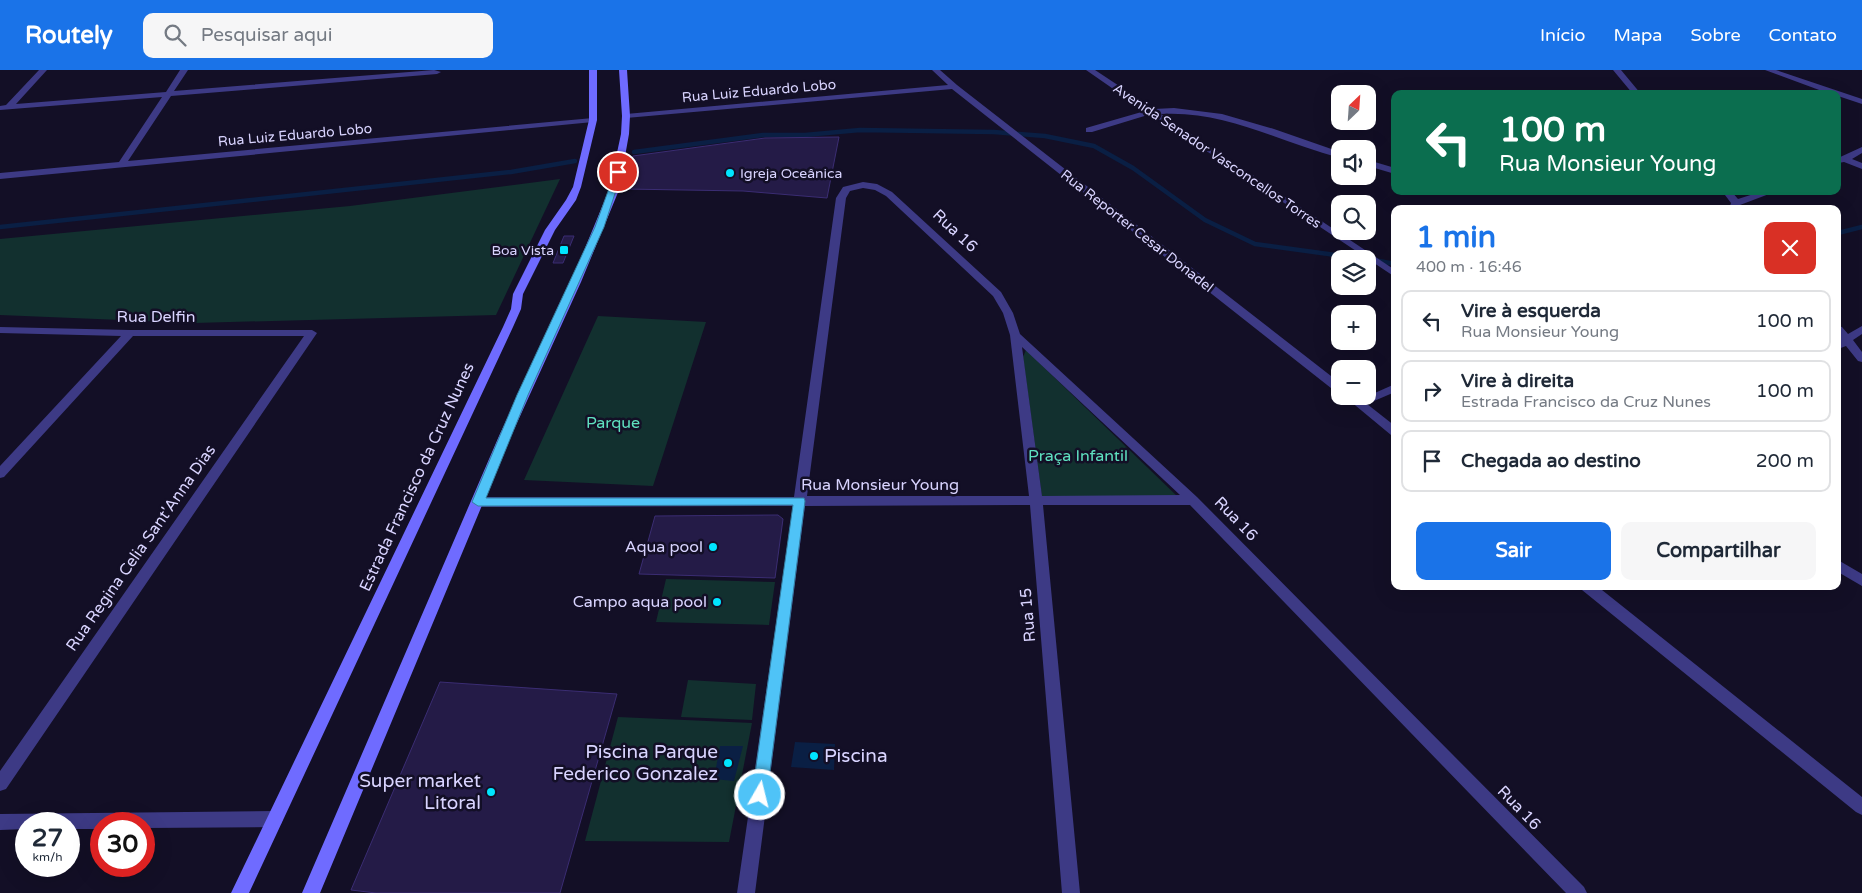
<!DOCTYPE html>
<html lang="pt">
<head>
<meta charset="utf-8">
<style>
  :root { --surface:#fff; --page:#f6f6f7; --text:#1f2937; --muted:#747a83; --line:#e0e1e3; --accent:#1a73e8 }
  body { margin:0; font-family:"Varela Round",sans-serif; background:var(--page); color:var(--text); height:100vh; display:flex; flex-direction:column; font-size:19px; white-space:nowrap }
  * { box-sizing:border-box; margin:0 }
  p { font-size:16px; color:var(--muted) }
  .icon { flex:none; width:28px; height:28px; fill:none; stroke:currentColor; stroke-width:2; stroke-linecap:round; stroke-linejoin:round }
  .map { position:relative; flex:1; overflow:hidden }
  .drawer { position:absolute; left:1391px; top:135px; width:450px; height:385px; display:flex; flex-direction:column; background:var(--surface); border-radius:10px; box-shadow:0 5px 20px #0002 }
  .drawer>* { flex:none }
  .hud { position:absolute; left:1391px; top:20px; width:450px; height:105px; border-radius:10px; box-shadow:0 5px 20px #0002; background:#0b6e4f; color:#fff; overflow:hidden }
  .needle { width:32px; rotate:25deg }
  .buttons { position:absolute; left:1331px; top:15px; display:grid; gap:10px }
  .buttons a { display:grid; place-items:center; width:45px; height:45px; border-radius:10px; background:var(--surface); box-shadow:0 5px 20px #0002; font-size:25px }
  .speed { position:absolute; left:15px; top:742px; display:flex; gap:10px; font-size:25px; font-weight:700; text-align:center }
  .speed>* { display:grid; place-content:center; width:65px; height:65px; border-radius:50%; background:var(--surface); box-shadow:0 5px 20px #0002; line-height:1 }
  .speed small { font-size:12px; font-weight:400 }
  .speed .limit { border:8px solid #d22; background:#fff; color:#111 }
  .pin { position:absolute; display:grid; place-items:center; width:42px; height:42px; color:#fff; margin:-21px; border:2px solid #fff; border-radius:50%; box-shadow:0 1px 5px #0007 }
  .me { position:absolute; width:55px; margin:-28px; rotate:8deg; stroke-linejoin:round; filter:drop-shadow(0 0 4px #0008) }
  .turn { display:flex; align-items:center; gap:18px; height:105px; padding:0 25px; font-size:22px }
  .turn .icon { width:65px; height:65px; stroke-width:2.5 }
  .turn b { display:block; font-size:35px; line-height:42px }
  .round { display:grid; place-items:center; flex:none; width:52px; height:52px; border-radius:10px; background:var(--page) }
  .head { display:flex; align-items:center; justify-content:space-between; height:85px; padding:0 25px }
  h1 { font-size:30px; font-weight:700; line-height:38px; color:var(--accent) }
  .button { display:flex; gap:10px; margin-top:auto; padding:10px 25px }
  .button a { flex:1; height:58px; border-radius:10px; background:var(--accent); color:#fff; font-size:20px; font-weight:700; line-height:58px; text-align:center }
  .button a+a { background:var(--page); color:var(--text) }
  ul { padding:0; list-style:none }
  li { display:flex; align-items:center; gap:15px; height:62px; margin:0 10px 8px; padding:0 15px; border:2px solid var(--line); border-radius:10px }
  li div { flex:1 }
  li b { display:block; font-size:19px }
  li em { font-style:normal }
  header { display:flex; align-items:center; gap:30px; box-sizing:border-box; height:70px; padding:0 25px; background:var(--accent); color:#fff }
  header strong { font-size:24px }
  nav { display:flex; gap:28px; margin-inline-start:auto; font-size:18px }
  .search { width:350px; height:45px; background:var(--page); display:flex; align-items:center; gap:12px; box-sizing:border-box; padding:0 18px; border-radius:10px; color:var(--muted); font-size:19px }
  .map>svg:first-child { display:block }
  .green { fill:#12302f }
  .water { fill:#0a1f44 }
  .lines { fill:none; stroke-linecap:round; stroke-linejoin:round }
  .stream { stroke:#0a1f44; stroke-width:4.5 }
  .building { fill:#241b47; stroke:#3b2d73 }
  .minor { fill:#3d3a85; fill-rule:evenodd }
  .secondary { fill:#6f6bff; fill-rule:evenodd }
  .route { fill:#4fc3f7; stroke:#337fa1 }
  .poi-dot { fill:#00e5ff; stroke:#130f26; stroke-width:2 }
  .labels { text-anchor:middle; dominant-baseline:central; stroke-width:5; stroke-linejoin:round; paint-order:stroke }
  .far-street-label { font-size:14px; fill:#d9d4ff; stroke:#130f26 }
  .far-poi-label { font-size:14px; fill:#d9d4ff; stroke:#130f26; text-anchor:start }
  .street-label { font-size:16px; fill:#d9d4ff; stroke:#130f26 }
  .park-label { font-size:16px; fill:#5fe0c0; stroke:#130f26 }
  .poi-label { font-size:16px; fill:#d9d4ff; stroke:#130f26; text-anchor:end }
  .near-poi-label { font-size:19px; fill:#d9d4ff; stroke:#130f26; text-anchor:end }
</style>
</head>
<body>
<header>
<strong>Routely</strong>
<div class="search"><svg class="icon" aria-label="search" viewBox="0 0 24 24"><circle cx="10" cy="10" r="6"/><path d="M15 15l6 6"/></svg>Pesquisar aqui</div>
<nav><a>Início</a><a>Mapa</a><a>Sobre</a><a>Contato</a></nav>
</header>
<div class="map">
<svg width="1862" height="823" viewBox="0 0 1862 823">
  <rect width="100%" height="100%" fill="#130f26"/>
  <path class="green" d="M560,109L496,245L194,253L0,245V169L350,136Z
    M598,246L706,252L653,416L524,410Z
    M1026,280L1178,427H1042L1023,287Z
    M666,509L775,512L769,555L656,552Z
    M688,610L756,614L752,650L681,647Z
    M618,647L752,653L729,772L585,771Z"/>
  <path class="water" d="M795,672L835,674L834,700L791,697Z
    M720,676H743L734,711L714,709Z"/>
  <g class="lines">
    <path class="stream" d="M634,82L763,65H805L860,60L994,62L1045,66L1094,76L1133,98L1205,150L1255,174L1365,189
      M0,157L511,102L575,91
      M1838,163L1862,157
      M1374,190L1395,194"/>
  </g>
  <path class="building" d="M839,67L827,128L743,121L625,119L633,86L765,68Z
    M564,166H574L563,193H553Z
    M778,445L783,449L775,508L639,504L655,446Z
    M440,612L617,624L560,823H376L351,820Z"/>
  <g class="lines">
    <path class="minor" d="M39,0H47L16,34L166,22L180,0H188L174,21L434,0L441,2L437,4L171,26L128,91L593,48L597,50L593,52L0,109V103L119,92L162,27L0,40V36L6,35Z
      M932,0H940L957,15L1340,313V323L1336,322L952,19L626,48L622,46L626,44L948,15Z
      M1086,0H1095L1154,39L1174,38L1222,44L1274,59L1340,82V88C1280,72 1224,40 1161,44L1395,200V207L1151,44L1092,62H1086V58L1145,41Z
      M1613,0H1621L1641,24H1633Z
      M1765,0H1776L1862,29V34L1838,26V24H1830Z
      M1862,77V83L1852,89L1862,93V99L1844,92L1838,93V88Z
      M1368,90L1395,98V104L1368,96Z
      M863,112L877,114L892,122L1001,222L1013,243L1020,264L1197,427L1584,817L1587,823H1566L1190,435H1043L1080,823H1062L1030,435L805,436L755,823H737L793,436L478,437L473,435L472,432L473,429L478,427H794L836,128L843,117ZM863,118L875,120L886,126L993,226L1003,243L1010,265L1029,426H807L846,128L850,121ZM1022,277L1180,425L1042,426Z
      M1722,121H1731L1738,129L1763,121H1777L1740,135L1738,139H1729L1731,133Z
      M1838,256L1842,257L1848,264L1862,256V264L1853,270L1862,282V292L1858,291L1846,276L1838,279V271L1840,269L1838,265Z
      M0,257L130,260H312L317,263L6,719L0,721V701L304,266H133L4,407L0,408V396L121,266L0,263Z
      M1395,314V322L1367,334L1395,356V366L1391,365L1344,326L1360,328L1368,326Z
      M1838,490L1862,504V516L1838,502Z
      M1580,516H1597L1862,727V745L1856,742L1582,520Z
      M275,741L281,744L283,749L281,754L275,757L144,758V754H101V759H69V754H26V759L0,760V744Z"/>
    <path class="secondary" d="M589,0H597V50L581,117L576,130L555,160L523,224L521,239L513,257L249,823H231L503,257L511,239L513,224L545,160L566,130L573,117L589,50Z
      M619,0H627L630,46L629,64L619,120L581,212L511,366L320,823H302L499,366L571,212L609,120L621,64L622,46Z"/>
  </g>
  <path class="route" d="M618,99L622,102L604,157L528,325L486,428H804L805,431L767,725L765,730L760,732L754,730L752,725L793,435L478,436L472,432L517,325L595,157L615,102Z"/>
  <g class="poi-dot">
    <circle cx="730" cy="103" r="5"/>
    <rect x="559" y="175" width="10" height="10" rx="2.5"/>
    <circle cx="713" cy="477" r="5"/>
    <circle cx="717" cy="532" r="5"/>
    <circle cx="814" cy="686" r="5"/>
    <circle cx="728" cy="693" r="5"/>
    <circle cx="491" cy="722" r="5"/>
  </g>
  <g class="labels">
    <g class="far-street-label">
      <text transform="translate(759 21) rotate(-5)">Rua Luiz Eduardo Lobo</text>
      <text transform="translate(295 65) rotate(-5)">Rua Luiz Eduardo Lobo</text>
      <text transform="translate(1217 86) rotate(34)">Avenida Senador Vasconcellos Torres</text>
      <text transform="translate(1137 161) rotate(38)">Rua Reporter Cesar Donadel</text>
    </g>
    <g class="far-poi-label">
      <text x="740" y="103">Igreja Oceânica</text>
      <text x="554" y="180" text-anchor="end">Boa Vista</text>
    </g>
    <g class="street-label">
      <text transform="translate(955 161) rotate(43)">Rua 16</text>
      <text x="156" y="247">Rua Delfin</text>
      <text transform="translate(417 407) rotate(-65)">Estrada Francisco da Cruz Nunes</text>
      <text x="880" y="415">Rua Monsieur Young</text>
      <text transform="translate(1236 449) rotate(46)">Rua 16</text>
      <text transform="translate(141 478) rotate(-55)">Rua Regina Celia Sant'Anna Dias</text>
      <text transform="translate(1028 545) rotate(-95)">Rua 15</text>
      <text transform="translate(1519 738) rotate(46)">Rua 16</text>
    </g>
    <g class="park-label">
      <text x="613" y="353">Parque</text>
      <text x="1078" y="386">Praça Infantil</text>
    </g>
    <g class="poi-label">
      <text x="703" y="477">Aqua pool</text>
      <text x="707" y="532">Campo aqua pool</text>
    </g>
    <g class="near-poi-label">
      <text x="718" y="682">Piscina Parque<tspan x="718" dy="22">Federico Gonzalez</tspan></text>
      <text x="824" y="686" text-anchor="start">Piscina</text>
      <text x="481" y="711">Super market<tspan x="481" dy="22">Litoral</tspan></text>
    </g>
  </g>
</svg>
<div class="buttons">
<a><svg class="needle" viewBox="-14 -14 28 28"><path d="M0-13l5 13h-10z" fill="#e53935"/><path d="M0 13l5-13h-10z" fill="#747a83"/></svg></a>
<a><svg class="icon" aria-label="sound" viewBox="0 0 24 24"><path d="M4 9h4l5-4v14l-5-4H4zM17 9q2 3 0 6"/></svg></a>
<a><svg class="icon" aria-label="search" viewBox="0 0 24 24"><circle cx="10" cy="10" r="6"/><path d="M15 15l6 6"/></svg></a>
<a><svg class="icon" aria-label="layers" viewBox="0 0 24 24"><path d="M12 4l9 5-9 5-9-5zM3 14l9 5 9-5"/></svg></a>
<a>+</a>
<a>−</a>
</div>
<div class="speed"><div>27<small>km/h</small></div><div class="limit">30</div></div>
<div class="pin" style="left:618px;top:102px;background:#d93025"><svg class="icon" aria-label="arrive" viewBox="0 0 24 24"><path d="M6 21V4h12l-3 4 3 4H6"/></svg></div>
<svg class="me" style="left:760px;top:725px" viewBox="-20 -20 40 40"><circle r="17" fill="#4fc3f7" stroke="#fff" stroke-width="3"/><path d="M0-11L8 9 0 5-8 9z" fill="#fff"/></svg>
<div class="hud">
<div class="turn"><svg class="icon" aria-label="left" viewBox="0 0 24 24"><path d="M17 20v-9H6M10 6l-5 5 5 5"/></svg><div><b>100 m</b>Rua Monsieur Young</div></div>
</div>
<section class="drawer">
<div class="head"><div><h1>1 min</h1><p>400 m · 16:46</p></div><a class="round" style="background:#d93025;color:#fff"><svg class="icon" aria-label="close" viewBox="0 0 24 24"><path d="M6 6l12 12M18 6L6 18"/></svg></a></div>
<ul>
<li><svg class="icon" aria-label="left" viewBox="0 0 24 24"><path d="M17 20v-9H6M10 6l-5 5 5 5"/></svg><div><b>Vire à esquerda</b><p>Rua Monsieur Young</p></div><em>100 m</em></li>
<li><svg class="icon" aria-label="right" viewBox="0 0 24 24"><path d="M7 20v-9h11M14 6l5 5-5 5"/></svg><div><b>Vire à direita</b><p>Estrada Francisco da Cruz Nunes</p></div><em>100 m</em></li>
<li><svg class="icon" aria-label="arrive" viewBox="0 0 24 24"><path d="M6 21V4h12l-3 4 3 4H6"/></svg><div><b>Chegada ao destino</b></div><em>200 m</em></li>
</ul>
<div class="button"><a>Sair</a><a>Compartilhar</a></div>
</section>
</div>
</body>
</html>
